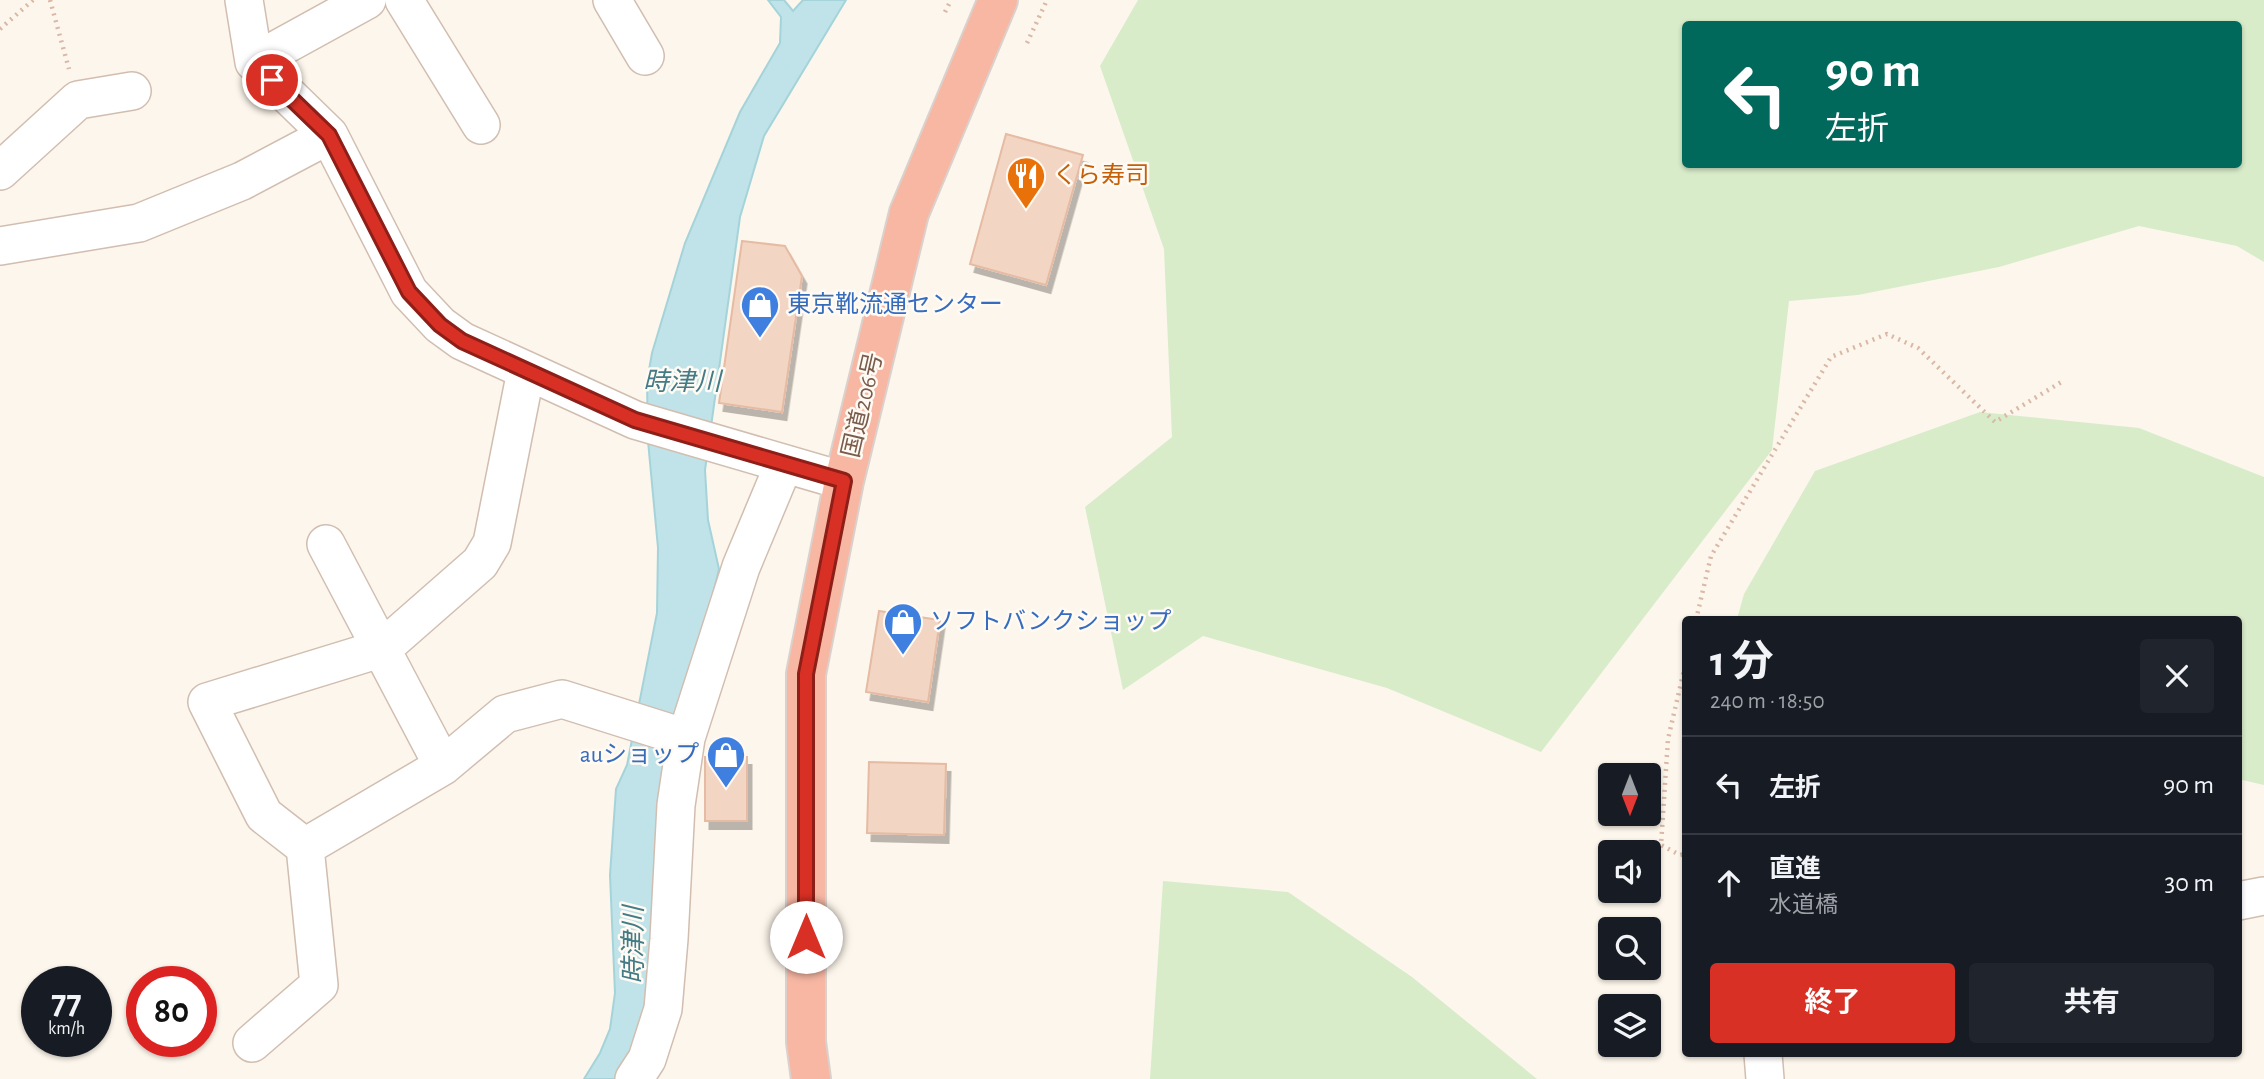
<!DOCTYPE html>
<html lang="ja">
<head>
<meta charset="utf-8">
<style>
  :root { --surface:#171b24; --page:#20242c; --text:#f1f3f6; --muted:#9ea1a6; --line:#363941; --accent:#d93025 }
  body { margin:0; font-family:"Alegreya Sans","Noto Sans JP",sans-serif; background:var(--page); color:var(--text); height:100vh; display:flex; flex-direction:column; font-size:26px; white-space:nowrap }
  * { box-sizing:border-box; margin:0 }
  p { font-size:23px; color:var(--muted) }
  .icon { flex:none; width:38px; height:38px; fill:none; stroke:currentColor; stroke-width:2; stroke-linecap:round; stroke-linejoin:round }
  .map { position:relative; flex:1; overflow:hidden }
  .panel { position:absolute; left:1682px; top:616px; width:560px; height:441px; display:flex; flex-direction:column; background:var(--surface); border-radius:7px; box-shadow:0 2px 5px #0004 }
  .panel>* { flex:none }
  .top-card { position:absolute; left:1682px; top:21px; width:560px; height:147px; border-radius:7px; box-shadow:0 2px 5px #0004; background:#00695c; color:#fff; overflow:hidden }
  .needle { width:46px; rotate:180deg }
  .tools { position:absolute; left:1598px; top:763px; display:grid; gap:14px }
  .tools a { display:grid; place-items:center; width:63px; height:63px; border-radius:7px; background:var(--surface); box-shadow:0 2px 5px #0004; font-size:35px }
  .speed { position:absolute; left:21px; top:966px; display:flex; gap:14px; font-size:35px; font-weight:700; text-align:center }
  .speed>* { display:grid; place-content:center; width:91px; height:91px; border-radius:50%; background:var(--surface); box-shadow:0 2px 5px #0004; line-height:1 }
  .speed small { font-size:18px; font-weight:400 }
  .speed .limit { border:10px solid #d22; background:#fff; color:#111 }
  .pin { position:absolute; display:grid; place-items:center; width:60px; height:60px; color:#fff; margin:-30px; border:4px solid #fff; border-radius:50%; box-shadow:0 2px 7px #0007 }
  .me { position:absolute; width:77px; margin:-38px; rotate:0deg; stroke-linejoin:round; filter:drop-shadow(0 0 5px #0008) }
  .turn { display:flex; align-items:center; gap:24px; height:147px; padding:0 28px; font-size:32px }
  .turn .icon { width:91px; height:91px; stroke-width:2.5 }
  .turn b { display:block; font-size:49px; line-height:60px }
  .round { display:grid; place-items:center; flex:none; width:74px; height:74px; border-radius:7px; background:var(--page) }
  .overview { display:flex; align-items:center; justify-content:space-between; height:119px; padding:0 28px }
  h1 { font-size:42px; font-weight:700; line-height:52px }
  .action { display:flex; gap:14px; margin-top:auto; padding:14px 28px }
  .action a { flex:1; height:80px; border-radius:7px; background:var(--accent); color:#fff; font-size:28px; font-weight:700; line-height:80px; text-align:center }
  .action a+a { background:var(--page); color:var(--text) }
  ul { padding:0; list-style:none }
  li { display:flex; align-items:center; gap:21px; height:98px; padding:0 28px; border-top:2px solid var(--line) }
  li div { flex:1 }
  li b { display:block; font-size:26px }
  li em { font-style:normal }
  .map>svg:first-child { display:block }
  .green { fill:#d8ecc9; fill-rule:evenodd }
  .water { fill:#bfe3e8; stroke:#a5d3da; stroke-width:2 }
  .building { fill:#f3d5c3; stroke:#e6bba3; stroke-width:2; filter:url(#shadow) }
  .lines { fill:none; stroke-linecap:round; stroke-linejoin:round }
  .street-casing { stroke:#d1beb0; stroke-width:40 }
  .highway-casing { stroke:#dad1cd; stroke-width:42 }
  .path { stroke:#d9b8a5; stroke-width:4.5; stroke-dasharray:2 5; stroke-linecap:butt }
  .street { stroke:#fff; stroke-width:37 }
  .highway { stroke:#f7b7a3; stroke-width:38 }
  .route-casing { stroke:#8d1f18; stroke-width:18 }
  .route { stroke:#d93025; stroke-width:12 }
  .labels { text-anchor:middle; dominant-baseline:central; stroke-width:5; stroke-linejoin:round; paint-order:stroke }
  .food-label { font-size:24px; fill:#c56008; stroke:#fffaf3; text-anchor:start }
  .shop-label { font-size:24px; fill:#366cbe; stroke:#fffaf3; text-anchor:start }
  .street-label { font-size:24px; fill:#7a5c4d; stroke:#fffaf3 }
  .water-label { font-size:26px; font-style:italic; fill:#437c86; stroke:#fffaf3 }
</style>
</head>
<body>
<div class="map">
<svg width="2264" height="1079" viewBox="0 0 2264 1079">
  <defs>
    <filter id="shadow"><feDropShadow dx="4.5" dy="8" stdDeviation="0" flood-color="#0004"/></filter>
  </defs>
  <rect width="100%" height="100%" fill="#fdf6ec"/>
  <path class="green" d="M1138,0H2264V262L2237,246L2139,226L1999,267L1858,295L1789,301L1772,450L1541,752L1387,688L1203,636L1123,690L1085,507L1172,437L1164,249L1100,66ZM1685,24H2238V164H1685Z
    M1980,412L2139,428L2264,477V785L2238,779V620L1737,619L1744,594L1815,471Z
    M1163,881L1288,892L1412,977L1537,1079H1150Z"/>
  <path class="water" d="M768,0H784L793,11L803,0H846L764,136L740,217L705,470L708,520L719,569L663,805L647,1006L628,1062L618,1079H584L600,1053L610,1029L615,993L610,875L616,789L627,765L657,613L658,548L648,441L647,381L652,353L685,243L740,112L780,43L781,17Z"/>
  <path class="building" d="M1006,134L1083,155L1046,285L970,264Z
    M742,241L785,246L802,276L782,412L719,403Z
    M879,611L940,620L928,702L866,692Z
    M705,757H747V821H705Z
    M869,762L946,764L944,835L867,833Z"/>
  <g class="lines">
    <g class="street-casing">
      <path id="street" d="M244,0L254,62L329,135L409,292L440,325L462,341L635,420L844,481
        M404,0L481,125
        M612,0L645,56
        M254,62L367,0
        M0,171L78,100L132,91
        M0,246L139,223L242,181L329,135
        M326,544L443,766
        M305,847L264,815L207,702L383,648L480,563L492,543L526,371
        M2238,901L2264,896
        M252,1043L319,985L305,847L443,766L505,714L562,699L686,738
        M1763,1054L1765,1079
        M634,1079L647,1059L663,1009L669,939L676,805L686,738L741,567L784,464"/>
    </g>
    <g class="highway-casing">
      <path id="highway" d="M811,1079L806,1042V674L844,481L909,213L998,0"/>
    </g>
    <path class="path" d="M50,0L69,69
      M945,12L951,0
      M0,29L33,0
      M1027,43L1047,0
      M1696,620L1711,556L1831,357L1887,334L1918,348L1995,422L2063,381
      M1685,666L1668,739L1661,845L1680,855L1685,854"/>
    <use href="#street" class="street"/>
    <use href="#highway" class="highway"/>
  </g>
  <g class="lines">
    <g class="route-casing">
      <path id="route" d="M272,80L329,135L409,292L440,325L462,341L635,420L844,481L806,674V937"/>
    </g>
    <use href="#route" class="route"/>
  </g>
  <defs>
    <g id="restaurant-pin" transform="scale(2.0125)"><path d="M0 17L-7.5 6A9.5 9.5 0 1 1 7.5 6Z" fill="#e8710a" stroke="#fffaf3"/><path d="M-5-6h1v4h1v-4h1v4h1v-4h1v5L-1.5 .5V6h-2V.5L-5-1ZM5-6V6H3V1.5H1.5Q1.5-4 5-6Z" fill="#fff"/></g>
    <g id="shop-pin" transform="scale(2.0125)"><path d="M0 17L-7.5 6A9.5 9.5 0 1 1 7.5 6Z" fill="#3f7fe0" stroke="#fffaf3"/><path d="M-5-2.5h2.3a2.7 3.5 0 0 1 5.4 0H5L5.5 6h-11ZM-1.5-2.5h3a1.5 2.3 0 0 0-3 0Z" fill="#fff"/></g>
  </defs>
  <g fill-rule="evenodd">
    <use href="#restaurant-pin" x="1026" y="176"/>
    <use href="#shop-pin" x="760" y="305"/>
    <use href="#shop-pin" x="903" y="622"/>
    <use href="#shop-pin" x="726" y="755"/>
  </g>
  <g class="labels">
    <g class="food-label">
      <text x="1053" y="176">くら寿司</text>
    </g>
    <g class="shop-label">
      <text x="787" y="305">東京靴流通センター</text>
      <text x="930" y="622">ソフトバンクショップ</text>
      <text x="699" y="755" text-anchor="end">auショップ</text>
    </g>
    <g class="street-label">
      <text transform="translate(863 405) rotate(-77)">国道206号</text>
    </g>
    <g class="water-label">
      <text x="682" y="382">時津川</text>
      <text transform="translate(634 945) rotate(-90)">時津川</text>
    </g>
  </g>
</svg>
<div class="tools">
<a><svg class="needle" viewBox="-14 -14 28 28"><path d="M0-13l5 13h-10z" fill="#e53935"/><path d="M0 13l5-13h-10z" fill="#9ea1a6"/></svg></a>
<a><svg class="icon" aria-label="sound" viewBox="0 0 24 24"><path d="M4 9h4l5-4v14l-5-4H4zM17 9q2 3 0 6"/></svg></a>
<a><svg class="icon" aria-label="search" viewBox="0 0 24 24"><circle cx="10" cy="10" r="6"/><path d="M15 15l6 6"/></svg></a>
<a><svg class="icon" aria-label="layers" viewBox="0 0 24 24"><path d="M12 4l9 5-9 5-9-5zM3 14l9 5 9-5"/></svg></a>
</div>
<div class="speed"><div>77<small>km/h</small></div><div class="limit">80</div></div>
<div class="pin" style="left:272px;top:80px;background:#d93025"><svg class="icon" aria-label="arrive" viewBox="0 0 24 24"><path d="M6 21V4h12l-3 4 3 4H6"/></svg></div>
<svg class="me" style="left:806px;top:937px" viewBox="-20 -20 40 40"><circle r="19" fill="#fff"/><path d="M0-13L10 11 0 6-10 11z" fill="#d93025"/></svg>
<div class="top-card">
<div class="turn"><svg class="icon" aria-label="left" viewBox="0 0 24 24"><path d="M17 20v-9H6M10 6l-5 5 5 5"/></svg><div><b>90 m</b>左折</div></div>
</div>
<section class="panel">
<div class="overview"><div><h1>1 分</h1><p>240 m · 18:50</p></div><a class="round"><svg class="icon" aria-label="close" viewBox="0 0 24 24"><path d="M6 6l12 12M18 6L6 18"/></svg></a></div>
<ul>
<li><svg class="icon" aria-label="left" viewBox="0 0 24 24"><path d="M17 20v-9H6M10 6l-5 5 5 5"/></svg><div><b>左折</b></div><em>90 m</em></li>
<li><svg class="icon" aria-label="ahead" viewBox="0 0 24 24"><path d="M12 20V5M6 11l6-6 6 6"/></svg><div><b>直進</b><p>水道橋</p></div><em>30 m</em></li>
</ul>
<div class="action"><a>終了</a><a>共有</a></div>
</section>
</div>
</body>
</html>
